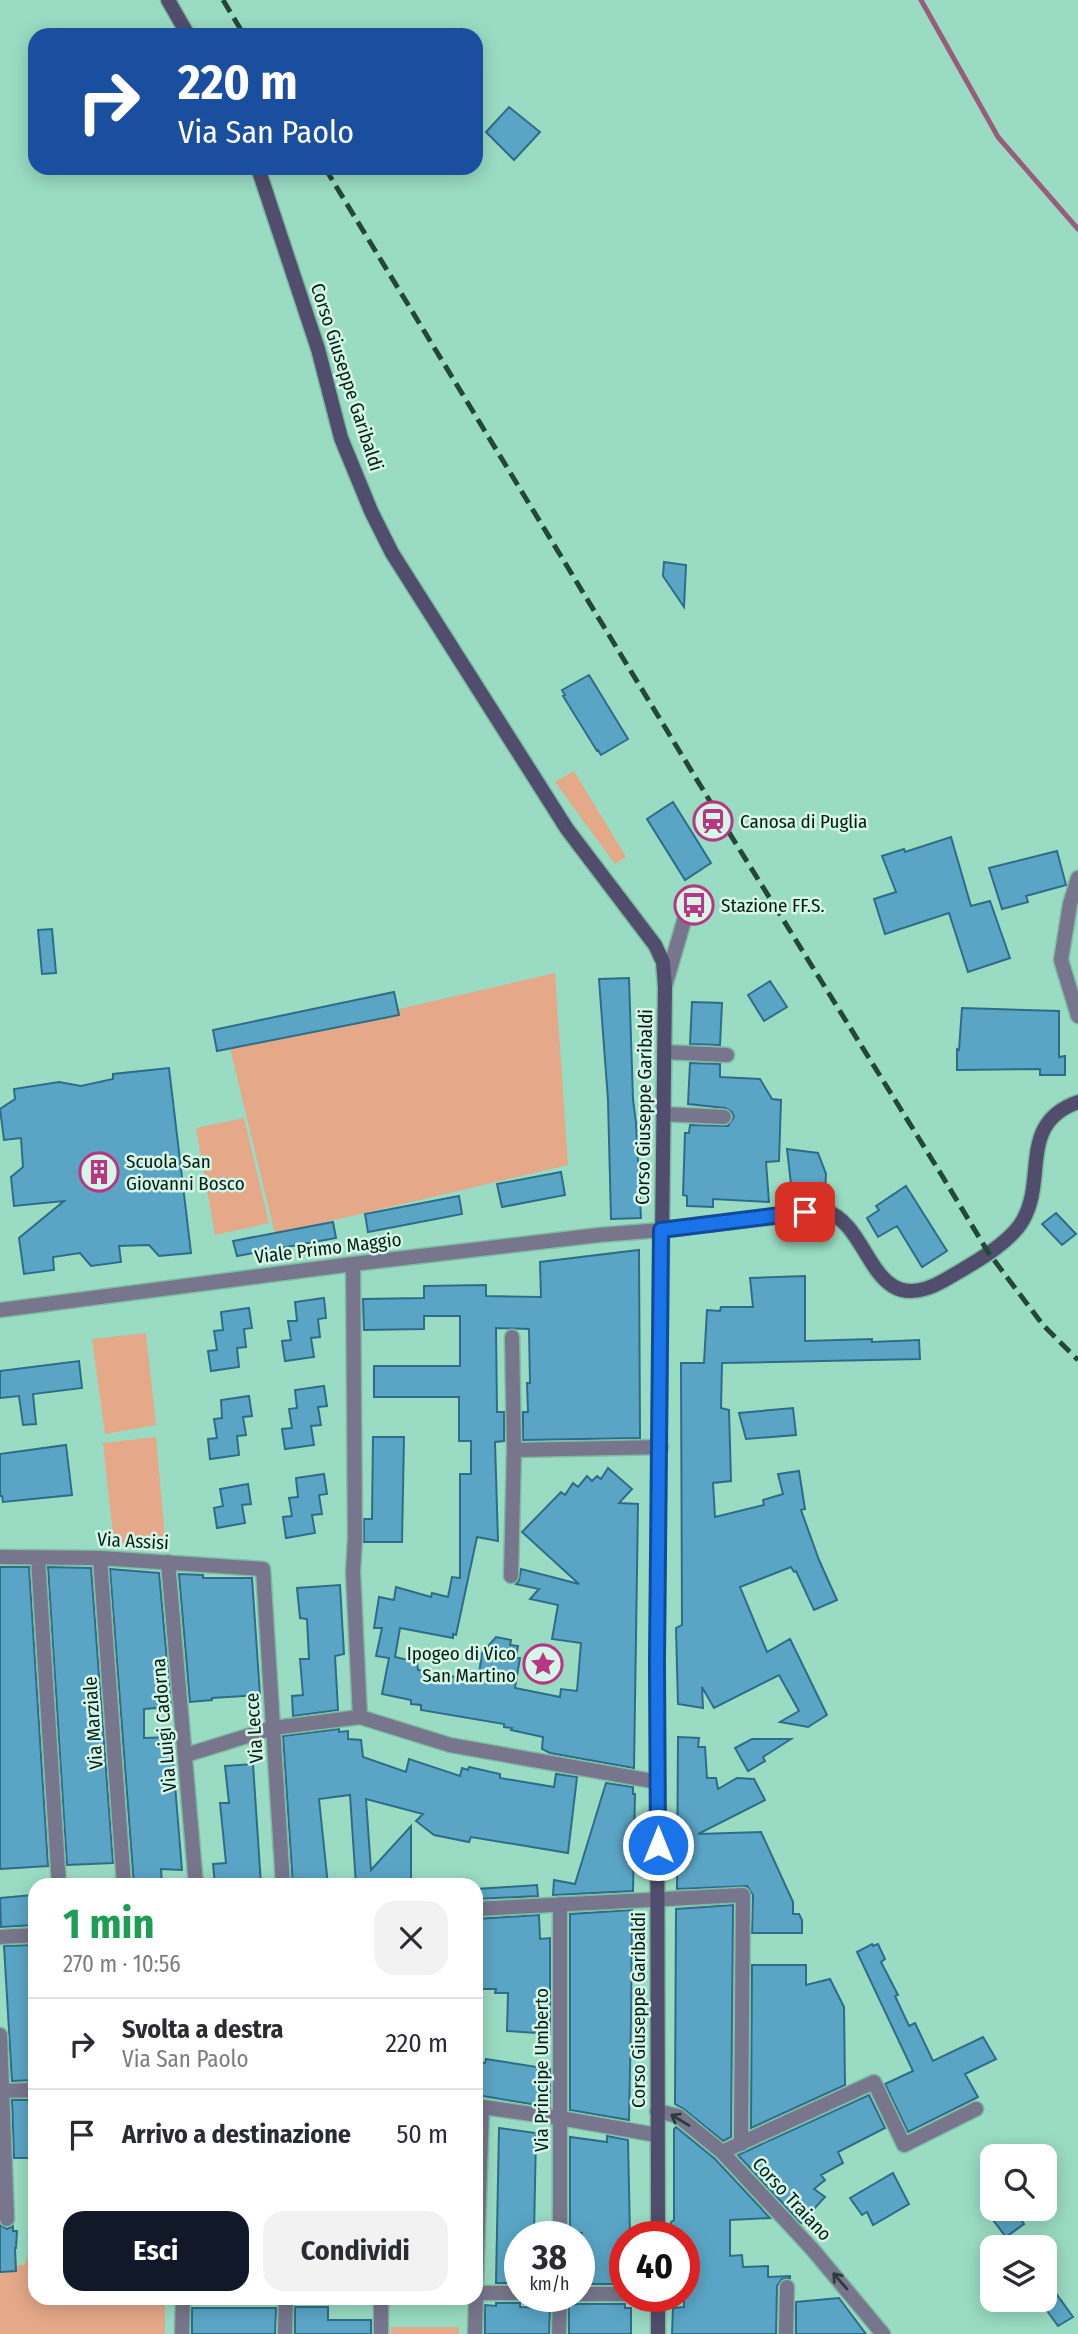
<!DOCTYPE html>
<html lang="it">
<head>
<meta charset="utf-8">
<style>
  :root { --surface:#fff; --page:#f2f2f3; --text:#2b2b33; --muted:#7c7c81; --line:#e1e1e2; --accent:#111827 }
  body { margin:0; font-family:"Fira Sans Condensed",sans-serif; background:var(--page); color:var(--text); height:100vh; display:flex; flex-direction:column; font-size:26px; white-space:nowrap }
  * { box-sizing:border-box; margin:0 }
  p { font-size:23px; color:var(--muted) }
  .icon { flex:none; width:38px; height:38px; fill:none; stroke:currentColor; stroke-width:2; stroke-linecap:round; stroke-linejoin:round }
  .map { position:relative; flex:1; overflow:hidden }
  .details { position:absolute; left:28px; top:1878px; width:455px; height:427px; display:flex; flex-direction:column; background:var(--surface); border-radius:21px; box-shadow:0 4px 18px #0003 }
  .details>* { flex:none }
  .top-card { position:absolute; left:28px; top:28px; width:455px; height:147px; border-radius:21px; box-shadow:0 4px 18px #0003; background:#1a4fa0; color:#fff; overflow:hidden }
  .fabs { position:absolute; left:980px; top:2144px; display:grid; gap:14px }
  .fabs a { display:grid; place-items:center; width:77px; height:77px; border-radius:14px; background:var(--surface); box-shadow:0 4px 18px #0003; font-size:35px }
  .speed { position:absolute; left:504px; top:2221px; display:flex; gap:14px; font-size:35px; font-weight:700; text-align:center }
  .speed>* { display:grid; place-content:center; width:91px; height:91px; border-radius:50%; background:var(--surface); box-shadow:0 4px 18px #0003; line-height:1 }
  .speed small { font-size:18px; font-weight:400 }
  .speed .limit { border:10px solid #d22; background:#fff; color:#111 }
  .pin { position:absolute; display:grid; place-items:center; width:60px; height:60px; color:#fff; margin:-30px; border-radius:14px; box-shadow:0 4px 10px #0006 }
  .me { position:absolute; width:77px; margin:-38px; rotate:0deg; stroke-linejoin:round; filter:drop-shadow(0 0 5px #0008) }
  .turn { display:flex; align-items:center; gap:24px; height:147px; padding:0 35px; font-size:32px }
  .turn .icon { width:91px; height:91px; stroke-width:2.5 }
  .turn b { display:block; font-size:49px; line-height:60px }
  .round { display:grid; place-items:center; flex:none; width:74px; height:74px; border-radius:21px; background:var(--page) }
  .head { display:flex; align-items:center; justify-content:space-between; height:119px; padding:0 35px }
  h1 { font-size:42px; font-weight:700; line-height:52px; color:#1e9e55 }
  .primary-button { display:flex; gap:14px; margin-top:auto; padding:14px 35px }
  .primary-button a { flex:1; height:80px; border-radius:21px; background:var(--accent); color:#fff; font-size:28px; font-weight:700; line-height:80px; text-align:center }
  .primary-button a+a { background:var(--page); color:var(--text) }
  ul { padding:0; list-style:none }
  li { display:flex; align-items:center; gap:21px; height:91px; padding:0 35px; border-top:2px solid var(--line) }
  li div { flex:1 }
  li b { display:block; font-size:26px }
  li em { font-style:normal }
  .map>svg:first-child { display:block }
  .green { fill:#e5a889 }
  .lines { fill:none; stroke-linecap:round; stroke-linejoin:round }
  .stream { stroke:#995c7b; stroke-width:5 }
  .building { fill:#5aa5c6; stroke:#2e6d87; stroke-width:2 }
  .street-casing { stroke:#7fbaa4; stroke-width:17 }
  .secondary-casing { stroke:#7fbaa4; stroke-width:17 }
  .street { stroke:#78768c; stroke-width:14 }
  .secondary { stroke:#514e6d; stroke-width:14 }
  .rail { stroke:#24473b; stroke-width:5; stroke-dasharray:14 7; stroke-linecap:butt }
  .oneway { stroke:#2b3c3e }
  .route-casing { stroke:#114b97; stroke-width:18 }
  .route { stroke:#1a73e8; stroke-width:12 }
  .labels { text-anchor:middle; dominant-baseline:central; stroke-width:5; stroke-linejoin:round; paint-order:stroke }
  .street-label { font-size:19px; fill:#021d14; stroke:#d5f5e8 }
  .poi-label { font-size:19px; fill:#021d14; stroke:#d5f5e8; text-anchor:start }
</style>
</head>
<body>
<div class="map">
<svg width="1078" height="2334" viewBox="0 0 1078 2334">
  <rect width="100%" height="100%" fill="#9adcc3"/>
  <path class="green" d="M574,771L626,857L615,864L555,782Z
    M555,973L568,1165L275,1234L230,1048Z
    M244,1118L269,1223L215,1235L196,1128Z
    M146,1333L156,1425L105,1434L92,1339Z
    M156,1437L165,1538L114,1544L103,1443Z
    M35,2238V2298H165V2334H0V2266L24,2265Z
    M391,2327H459V2334H391Z"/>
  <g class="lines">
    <path class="stream" d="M921,0L998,137L1078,229"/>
  </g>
  <path class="building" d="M509,107L540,132L514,160L486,132Z
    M664,562L686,565L684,607L663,576Z
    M589,675L628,739L601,755L598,750L597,751L563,696L565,695L562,690Z
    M673,802L711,863L685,880L647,819Z
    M951,837L971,906L990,901L1010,958L968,972L949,913L885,934L874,899L896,892L882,856L904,849L905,852Z
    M1057,851L1066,885L1026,896L1028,902L1002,909L989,868Z
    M52,929L56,973L42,974L38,930Z
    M629,978L633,1099L636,1123L641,1218L611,1219L608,1100L599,979Z
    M770,981L787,1007L764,1021L748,995Z
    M394,992L399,1015L217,1051L213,1030Z
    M692,1002L722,1003L720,1045L690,1044Z
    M962,1008L1059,1011V1057L1065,1056V1075H1040V1069L957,1070V1049L959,1050Z
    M690,1063L720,1064V1077L760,1079L772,1099L781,1100L779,1161L766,1162L769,1202L713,1199V1207L687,1206V1196L683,1195L685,1133H689L690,1125L728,1126L734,1117L732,1112L725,1108L688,1104Z
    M169,1068L191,1253L159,1256L149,1245L119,1246L121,1262L91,1266L80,1253L53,1257L54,1270L24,1274L19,1238L64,1201L14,1206L11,1177L23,1167L21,1138L4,1140L0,1109L15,1099L14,1089L59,1082L81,1086L113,1079V1074Z
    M787,1149L818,1153L826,1174L825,1194L792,1193Z
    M561,1172L565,1195L502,1207L497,1184Z
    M906,1186L947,1251L922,1267L897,1226L878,1237L867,1218L879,1210L876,1206Z
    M459,1196L462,1214L368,1232L365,1214Z
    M1056,1213L1076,1234L1062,1245L1042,1224Z
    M333,1222L336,1238L237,1256L233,1241Z
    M639,1250L640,1438L523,1440V1412H528L527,1383H530L529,1329L496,1328L497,1412H504V1441L495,1442L498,1541L477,1537L456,1635L453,1634V1638L400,1628L395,1657L417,1662L418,1670L478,1681L482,1653L496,1637L511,1640L510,1645L518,1646L516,1658H520L515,1688L560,1697L561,1689L577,1691L581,1643L552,1639L558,1605L530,1599L539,1589L516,1584L519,1580L521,1569L579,1584L522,1532L561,1492L565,1495L573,1483L578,1487L587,1476L592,1481L597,1476L601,1479L608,1468L632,1489L619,1503L638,1504L634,1768L550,1753L542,1749L543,1737L511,1730L512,1728L504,1727V1724L421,1710V1705L411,1704V1700L382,1694L389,1658L376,1656L382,1628H374L379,1597L394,1600L396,1587L431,1597L432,1593L448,1597L452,1577L460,1578V1474H471V1441H459V1397H374V1366H460V1316H424V1329L364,1330L363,1299L424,1298V1286L486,1285V1296L541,1297L540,1262Z
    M805,1276V1341L872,1339V1342L919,1340L920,1359L722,1363L721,1408L729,1410L731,1481L713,1483L715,1517L764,1505L763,1500L783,1494L778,1474L799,1471L805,1509L801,1510L819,1560L837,1600L814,1610L796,1571L794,1572L791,1567L740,1587L767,1652L790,1639L827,1715L808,1727L780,1722L799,1711L779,1675L714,1708L702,1687L703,1708L678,1704L676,1628L682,1625L681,1363H704L707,1310L720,1311L721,1307H753L750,1278Z
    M324,1298L326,1318L318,1319L320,1337L311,1338L314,1357L285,1361L282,1341L291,1340L288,1321H297L295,1302Z
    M249,1308L252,1328L244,1329L246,1347L237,1348L239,1367L211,1371L208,1351L217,1350L214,1331L223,1330L221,1312Z
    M79,1361L82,1388L33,1394L36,1424L23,1425L19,1396L0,1398V1371Z
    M324,1386L327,1406L318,1407L321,1425L311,1426L314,1445L285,1449L282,1429L292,1428L289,1409L297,1408L295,1390Z
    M249,1396L252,1416L243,1417L246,1435L237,1436L239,1455L210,1459L208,1439L217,1438L214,1419L222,1418L221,1400Z
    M793,1408L796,1435L746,1439L739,1413Z
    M373,1437H404L402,1542H364V1519H372Z
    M66,1445L72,1495L3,1502L2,1496H0V1454Z
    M324,1474L327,1494L319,1495L322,1514L312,1515L315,1533L286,1538L283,1517L292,1516L289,1498L298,1497L296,1478Z
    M248,1484L251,1504L242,1505L245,1523L217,1528L214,1508L223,1506L220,1489Z
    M0,1567H29L48,1866L0,1869Z
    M48,1567L91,1568L113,1863L67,1865Z
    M110,1569L159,1573L171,1704L169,1707L144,1709V1738L171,1737L182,1870L161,1869L162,1885H134Z
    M179,1574L203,1575V1578H252L260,1695L212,1698V1700L190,1702Z
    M340,1585L344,1654L335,1656L338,1710L293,1716L292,1696L303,1695L300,1659H309L307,1619L300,1618L297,1588Z
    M339,1729V1732L348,1731V1739L361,1740L363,1757L406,1772L409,1759L460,1776L462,1768L468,1770L469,1767L500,1774V1778L554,1787L556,1774L577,1777L568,1853L471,1837L469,1842L434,1835L416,1821L423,1814L366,1799L371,1870L411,1826V1885H356L350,1795L319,1799L328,1885H293L283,1736Z
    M678,1737L699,1738L698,1747H705L707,1778H716L718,1789L737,1778L754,1779L765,1800L698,1834L761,1832L793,1902V1914H799L802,1920V1933H752L753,1895L747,1886L677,1889Z
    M752,1739H791L763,1757L765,1761L748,1771L735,1748Z
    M253,1764L261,1885H215L213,1864L226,1863L220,1803H229L225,1766Z
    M606,1783L633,1787V1794H635L633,1891L553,1895L554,1880L575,1884Z
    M537,1885L538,1896L476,1899V1889Z
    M32,1895L34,1925L1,1927L0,1898Z
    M733,1905L731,2137L723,2141L684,2109L675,2104L676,1909Z
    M632,1910L631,2020L629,2120L570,2110V1914Z
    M539,1915L540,1939L550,1938V2034L507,2031L508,1993H495L496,1989H476V1919Z
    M872,1944L873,1946L878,1944L885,1959L881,1962L898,1995L895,1996L909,2026L915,2023L933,2061L983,2037L996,2059L965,2074L978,2097L908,2132L885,2084L913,2071L857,1952Z
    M35,1945V2080L12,2081L4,1946Z
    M752,1965H806V1985L830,1979L844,2007L845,2085L751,2128Z
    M486,2059L550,2069V2107L476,2095V2062L485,2063Z
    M869,2095L885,2128L838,2152L843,2163L821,2175L825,2180L814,2189L825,2197L801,2223L738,2155Z
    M12,2100H35V2158H14Z
    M676,2127L715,2159L770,2218L730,2220V2256L742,2255L743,2267L768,2266V2277L790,2276V2278L782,2279L777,2286L776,2334H672L673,2308L684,2307V2236H669L671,2222L674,2220V2129Z
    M499,2128L536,2133L534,2236H520V2283H496Z
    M607,2136L628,2140L630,2236H625V2284H579V2265H583L582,2233L570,2232V2137L607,2142Z
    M893,2173L909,2204L873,2225L867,2212L862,2215L850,2198Z
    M984,2208H1013L1024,2224L1006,2237Z
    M0,2225L7,2229L13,2226V2231H17L16,2248H15L16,2271L0,2272Z
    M1045,2278L1073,2317L1058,2326L1045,2308Z
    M839,2298L866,2334H796V2302Z
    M496,2303H520V2307L550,2308L549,2334H485V2305L496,2306Z
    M579,2304H625V2308H631V2334H569V2305Z
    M295,2307H328V2320H371V2334H295Z
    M192,2308H276L275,2334H192Z"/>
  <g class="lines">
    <g class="street-casing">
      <path id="street" d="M1078,878L1070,904L1061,960L1078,1016
        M665,986L686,914
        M664,1052L727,1055
        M663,1114L724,1117
        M353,1264L355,1538L353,1572L360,1717
        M0,1310L353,1264L599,1235L661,1230
        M514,1450L661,1447
        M0,1557L100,1558L263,1569L283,1885
        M100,1558L124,1885
        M38,1559L59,1885
        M168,1562L196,1885
        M511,1576L514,1450L512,1337
        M186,1755L273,1728L360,1717L450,1745L658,1782
        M560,1904V2236
        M476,1909L743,1895L741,2144
        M0,1937L35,1935
        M0,2035L7,2219
        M0,2091L35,2090
        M476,2106L560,2118L657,2135
        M657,2111L678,2116L722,2152L813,2250L883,2334
        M722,2152L874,2082L904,2145L976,2109
        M476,2284L482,2107
        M476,2293H520
        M579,2294H625
        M182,2334L183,2298
        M285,2334L286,2298
        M381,2334V2298
        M475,2334L476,2298
        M559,2334L560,2296
        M786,2334L787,2287"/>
    </g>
    <g class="secondary-casing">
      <path id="secondary" d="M168,0L188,35
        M258,168L318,349L341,438L371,511L392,553L567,829L655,945L663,962L665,987L657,1661L658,2236
        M661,1230L826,1211C873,1227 870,1322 943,1281C967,1267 1010,1244 1023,1220C1047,1178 1018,1123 1078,1102
        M658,2296V2334"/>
    </g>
    <use href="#street" class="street"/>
    <use href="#secondary" class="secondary"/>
    <path class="rail" d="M223,0L244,35
      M325,168L725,826L941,1174L988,1252L1043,1325L1078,1360"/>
  </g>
  <defs><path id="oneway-shaft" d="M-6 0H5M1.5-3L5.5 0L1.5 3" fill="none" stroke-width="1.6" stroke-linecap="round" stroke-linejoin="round" transform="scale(1.75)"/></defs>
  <g class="oneway">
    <use href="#oneway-shaft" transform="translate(680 2120) rotate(-149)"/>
    <use href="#oneway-shaft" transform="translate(840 2281) rotate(-131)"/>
  </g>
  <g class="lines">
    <g class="route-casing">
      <path id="route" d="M658,1845L657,1661L661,1230L805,1212"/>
    </g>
    <use href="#route" class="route"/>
  </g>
  <defs>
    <g id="station-ring" transform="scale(2.0125)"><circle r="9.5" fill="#d5f5e8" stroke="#b73782" stroke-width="1.5"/><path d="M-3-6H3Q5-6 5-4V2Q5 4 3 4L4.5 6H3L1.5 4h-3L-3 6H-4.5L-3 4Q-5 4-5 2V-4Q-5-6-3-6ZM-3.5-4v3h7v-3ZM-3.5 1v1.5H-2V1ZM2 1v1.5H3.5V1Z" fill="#b73782"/></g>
    <g id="bus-ring" transform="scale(2.0125)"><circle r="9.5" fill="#d5f5e8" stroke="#b73782" stroke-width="1.5"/><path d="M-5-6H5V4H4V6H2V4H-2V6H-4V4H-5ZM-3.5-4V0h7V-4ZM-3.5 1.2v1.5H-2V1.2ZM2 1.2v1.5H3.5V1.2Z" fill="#b73782"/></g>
    <g id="building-ring" transform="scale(2.0125)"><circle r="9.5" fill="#d5f5e8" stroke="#b73782" stroke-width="1.5"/><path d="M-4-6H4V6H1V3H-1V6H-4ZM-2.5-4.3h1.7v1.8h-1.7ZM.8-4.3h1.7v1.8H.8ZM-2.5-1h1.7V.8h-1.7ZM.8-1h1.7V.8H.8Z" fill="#b73782"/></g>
    <g id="sight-ring" transform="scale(2.0125)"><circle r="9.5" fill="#d5f5e8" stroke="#b73782" stroke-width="1.5"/><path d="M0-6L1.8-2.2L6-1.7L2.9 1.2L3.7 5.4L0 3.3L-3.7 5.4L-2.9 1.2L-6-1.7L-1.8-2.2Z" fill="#b73782"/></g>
  </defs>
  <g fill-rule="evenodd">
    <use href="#station-ring" x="713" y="821"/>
    <use href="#bus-ring" x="694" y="905"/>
    <use href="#building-ring" x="99" y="1172"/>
    <use href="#sight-ring" x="543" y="1664"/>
  </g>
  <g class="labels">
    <g class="street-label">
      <text transform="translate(347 377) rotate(72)">Corso Giuseppe Garibaldi</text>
      <text transform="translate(644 1107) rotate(-89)">Corso Giuseppe Garibaldi</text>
      <text transform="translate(328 1248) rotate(-7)">Viale Primo Maggio</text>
      <text transform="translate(133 1541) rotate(3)">Via Assisi</text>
      <text transform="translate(93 1723) rotate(-94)">Via Marziale</text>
      <text transform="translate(164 1725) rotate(-95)">Via Luigi Cadorna</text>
      <text transform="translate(254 1728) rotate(-94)">Via Lecce</text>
      <text transform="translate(638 2010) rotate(-90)">Corso Giuseppe Garibaldi</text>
      <text transform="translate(541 2070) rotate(-90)">Via Principe Umberto</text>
      <text transform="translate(792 2199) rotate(47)">Corso Traiano</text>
    </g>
    <g class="poi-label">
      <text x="740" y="821">Canosa di Puglia</text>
      <text x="721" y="905">Stazione FF.S.</text>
      <text x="126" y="1161">Scuola San<tspan x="126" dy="22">Giovanni Bosco</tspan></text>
      <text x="516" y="1653" text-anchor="end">Ipogeo di Vico<tspan x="516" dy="22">San Martino</tspan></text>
    </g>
  </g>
</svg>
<div class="fabs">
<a><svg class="icon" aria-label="search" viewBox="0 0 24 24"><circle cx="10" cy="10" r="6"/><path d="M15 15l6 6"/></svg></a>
<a><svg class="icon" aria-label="layers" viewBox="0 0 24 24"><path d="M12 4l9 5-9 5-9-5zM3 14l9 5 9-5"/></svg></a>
</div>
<div class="speed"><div>38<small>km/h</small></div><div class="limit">40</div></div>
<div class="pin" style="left:805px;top:1212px;background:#d93025"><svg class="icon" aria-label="arrive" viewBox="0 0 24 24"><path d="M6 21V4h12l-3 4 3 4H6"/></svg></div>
<svg class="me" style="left:658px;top:1845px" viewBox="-20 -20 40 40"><circle r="17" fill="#1a73e8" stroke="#fff" stroke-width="3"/><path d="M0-11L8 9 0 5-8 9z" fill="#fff"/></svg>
<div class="top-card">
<div class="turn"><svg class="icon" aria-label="right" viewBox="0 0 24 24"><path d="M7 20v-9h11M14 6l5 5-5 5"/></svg><div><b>220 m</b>Via San Paolo</div></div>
</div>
<section class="details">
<div class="head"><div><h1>1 min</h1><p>270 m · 10:56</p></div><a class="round"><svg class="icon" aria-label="close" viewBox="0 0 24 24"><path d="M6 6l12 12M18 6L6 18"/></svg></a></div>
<ul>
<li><svg class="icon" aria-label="right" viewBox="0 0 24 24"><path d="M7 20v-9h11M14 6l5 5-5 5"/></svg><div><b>Svolta a destra</b><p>Via San Paolo</p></div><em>220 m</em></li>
<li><svg class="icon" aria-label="arrive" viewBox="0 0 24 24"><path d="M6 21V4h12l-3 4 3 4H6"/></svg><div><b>Arrivo a destinazione</b></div><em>50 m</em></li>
</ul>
<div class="primary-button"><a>Esci</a><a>Condividi</a></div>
</section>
</div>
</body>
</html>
